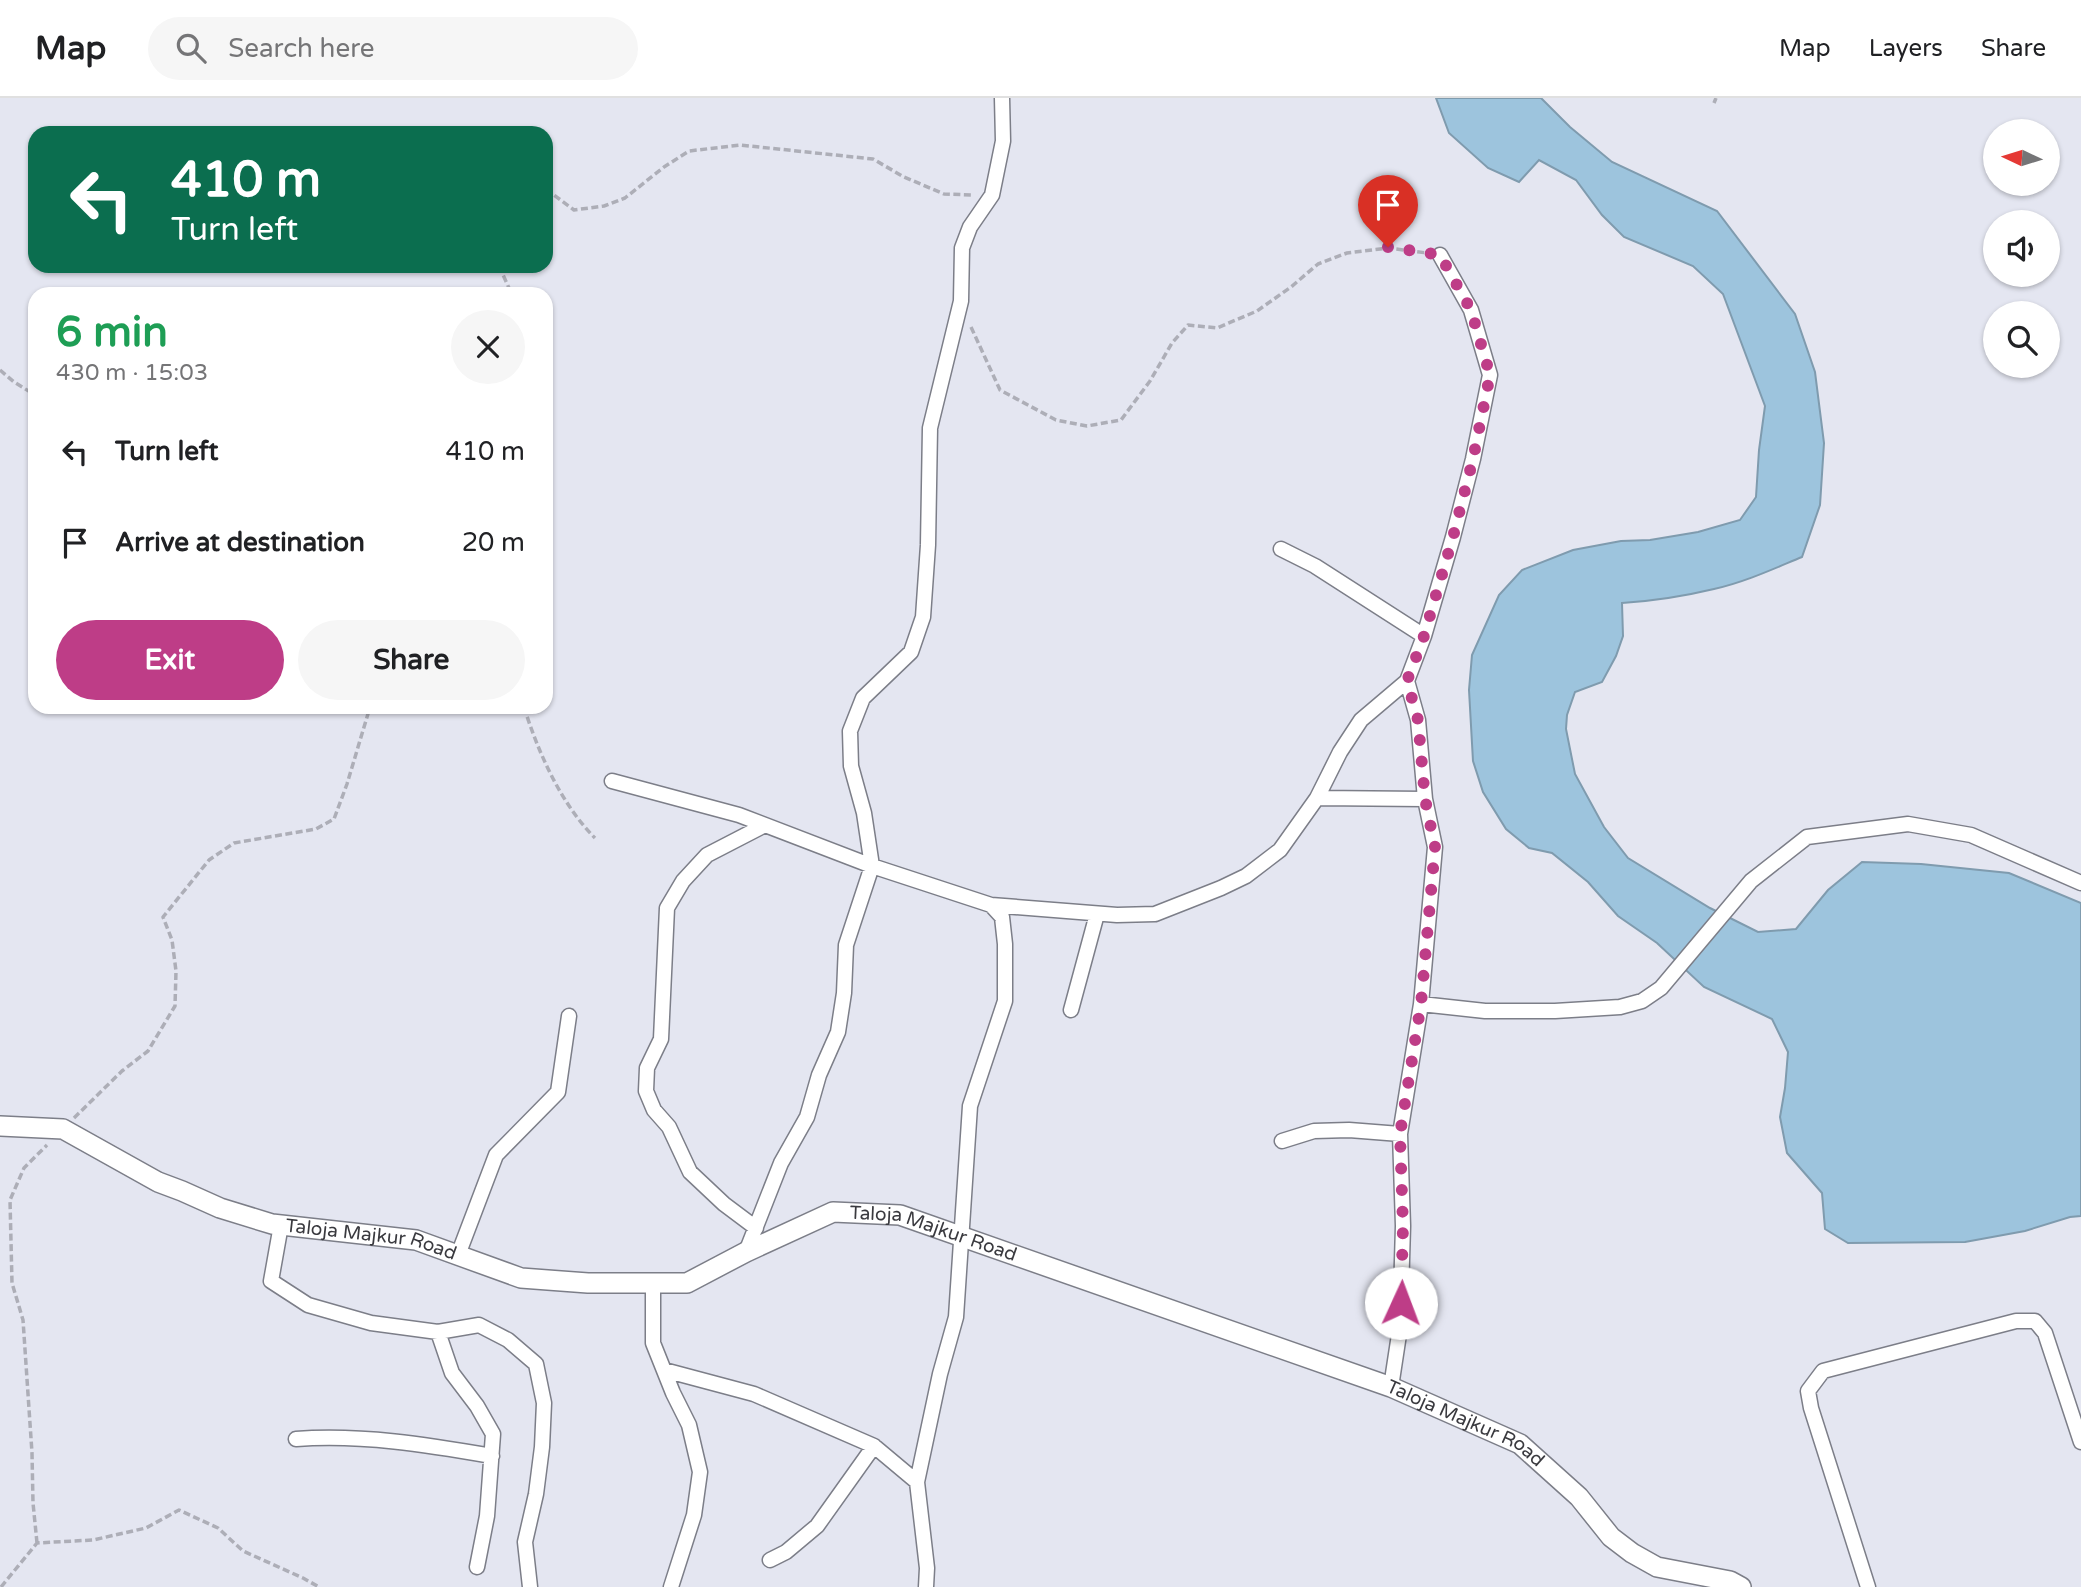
<!DOCTYPE html>
<html lang="en">
<head>
<meta charset="utf-8">
<style>
  :root { --surface:#fff; --page:#f6f6f6; --text:#202124; --muted:#757577; --line:#e0e0e0; --accent:#be3d87 }
  body { margin:0; font-family:"Varela Round",sans-serif; background:var(--page); color:var(--text); height:100vh; display:flex; flex-direction:column; font-size:26px; white-space:nowrap }
  * { box-sizing:border-box; margin:0 }
  p { font-size:23px; color:var(--muted) }
  .icon { flex:none; width:38px; height:38px; fill:none; stroke:currentColor; stroke-width:2; stroke-linecap:round; stroke-linejoin:round }
  .map { position:relative; flex:1; overflow:hidden }
  .side { position:absolute; left:28px; top:189px; width:525px; height:427px; display:flex; flex-direction:column; background:var(--surface); border-radius:21px; box-shadow:0 2px 5px #0004 }
  .side>* { flex:none }
  .banner { position:absolute; left:28px; top:28px; width:525px; height:147px; border-radius:21px; box-shadow:0 2px 5px #0004; background:#0b6e4f; color:#fff; overflow:hidden }
  .needle { width:46px; rotate:274deg }
  .buttons { position:absolute; left:1983px; top:21px; display:grid; gap:14px }
  .buttons a { display:grid; place-items:center; width:77px; height:77px; border-radius:50%; background:var(--surface); box-shadow:0 2px 5px #0004; font-size:35px }
  .pin { position:absolute; display:grid; place-items:center; width:60px; height:60px; color:#fff; margin:-72px -30px; border-radius:50% 50% 50% 0; rotate:-45deg; box-shadow:0 0 7px #0007 }
  .pin .icon { rotate:45deg }
  .me { position:absolute; width:77px; margin:-38px; rotate:2deg; stroke-linejoin:round; filter:drop-shadow(0 0 5px #0008) }
  .turn { display:flex; align-items:center; gap:24px; height:147px; padding:0 28px; font-size:32px }
  .turn .icon { width:91px; height:91px; stroke-width:2.5 }
  .turn b { display:block; font-size:49px; line-height:60px }
  .round { display:grid; place-items:center; flex:none; width:74px; height:74px; border-radius:37px; background:var(--page) }
  .headline { display:flex; align-items:center; justify-content:space-between; height:119px; padding:0 28px }
  h1 { font-size:42px; font-weight:700; line-height:52px; color:#1e9e55 }
  .action { display:flex; gap:14px; margin-top:auto; padding:14px 28px }
  .action a { flex:1; height:80px; border-radius:42px; background:var(--accent); color:#fff; font-size:28px; font-weight:700; line-height:80px; text-align:center }
  .action a+a { background:var(--page); color:var(--text) }
  ul { padding:0; list-style:none }
  li { display:flex; align-items:center; gap:21px; height:91px; padding:0 28px }
  li div { flex:1 }
  li b { display:block; font-size:26px }
  li em { font-style:normal }
  header { display:flex; align-items:center; gap:42px; box-sizing:border-box; height:98px; padding:0 35px; background:var(--surface); border-bottom:2px solid var(--line) }
  header strong { font-size:33px }
  nav { display:flex; gap:38px; margin-inline-start:auto; font-size:24px }
  .search { width:490px; height:63px; background:var(--page); display:flex; align-items:center; gap:18px; box-sizing:border-box; padding:0 24px; border-radius:38px; color:var(--muted); font-size:26px }
  .map>svg:first-child { display:block }
  .water { fill:#9dc4dd; stroke:#7f9bae; stroke-width:2 }
  .lines { fill:none; stroke-linecap:round; stroke-linejoin:round }
  .street-casing { stroke:#7c7e88; stroke-width:17 }
  .secondary-casing { stroke:#7c7e88; stroke-width:22 }
  .path { stroke:#adaeb7; stroke-width:3.5; stroke-dasharray:7 3.5; stroke-linecap:butt }
  .street { stroke:#fff; stroke-width:14 }
  .secondary { stroke:#fff; stroke-width:19 }
  .route { stroke:#be3d87; stroke-width:12; stroke-dasharray:0 21.6 }
  .labels { text-anchor:middle; dominant-baseline:central; stroke-width:5; stroke-linejoin:round; paint-order:stroke }
  .street-label { font-size:19px; fill:#3a3a3f; stroke:#e4e6f1 }
</style>
</head>
<body>
<header>
<strong>Map</strong>
<div class="search"><svg class="icon" aria-label="search" viewBox="0 0 24 24"><circle cx="10" cy="10" r="6"/><path d="M15 15l6 6"/></svg>Search here</div>
<nav><a>Map</a><a>Layers</a><a>Share</a></nav>
</header>
<div class="map">
<svg width="2081" height="1489" viewBox="0 0 2081 1489">
  <rect width="100%" height="100%" fill="#e4e6f1"/>
  <path class="water" d="M1436,0H1541L1570,29L1612,64L1717,113L1795,216L1815,274L1824,345L1820,407L1802,459C1773,471 1745,484 1714,491C1685,498 1653,503 1622,505L1623,538L1616,558L1602,584L1575,594L1567,617L1566,631L1575,676L1604,729L1628,760L1710,810L1758,834L1796,831L1828,792L1862,764L1921,766L2009,775L2081,805V1118L2070,1119L2025,1133L1965,1144L1848,1145L1825,1131L1822,1095L1787,1055L1780,1019L1785,990L1788,954L1772,921L1704,889L1657,845L1618,818L1588,784L1552,755L1529,750L1506,731L1483,694L1473,663L1469,592L1472,557L1499,497L1522,472L1573,452L1621,443L1650,442L1698,434L1740,422L1756,399L1759,352L1765,308L1723,196L1693,168L1624,139L1602,117L1576,82L1539,62L1519,84L1488,70L1449,35Z"/>
  <g class="lines">
    <g class="street-casing">
      <path id="street" d="M1281,451L1315,468L1424,538
        M612,683L739,717L872,768L991,807L1002,819L1005,846V903L970,1008L956,1219L940,1276L917,1384L927,1470L926,1489
        M1317,700L1340,654L1361,622L1407,583
        M1425,701L1418,622L1407,583L1424,538L1453,439L1473,361L1490,277L1471,212L1440,157
        M991,807L1117,817L1155,816L1221,790L1246,778L1280,752L1317,700L1425,701L1435,749L1421,906L1400,1036L1403,1128L1400,1230L1391,1289
        M1421,906L1485,913H1555L1620,909L1642,903L1661,890L1751,783L1807,739L1908,726L1971,737L2081,785
        M1071,912L1097,816
        M1282,1043L1314,1033L1349,1032L1400,1036
        M281,1127L271,1183L308,1207L371,1225L438,1234L479,1227L508,1242L536,1266L544,1305L542,1349L536,1396L525,1444L530,1489
        M756,1130L724,1106L690,1074L669,1029L654,1012L646,993L647,970L661,941L667,810L683,783L707,757L765,727
        M746,1154L781,1065L807,1019L819,977L838,934L844,895L846,847L872,768L864,715L851,668L850,633L863,600L911,554L923,519L928,447L930,330L961,203L962,150L970,129L992,97L1003,43L1002,0
        M458,1157L496,1057L558,994L569,918
        M653,1185V1245L673,1295L689,1327L700,1374L694,1417L671,1489
        M438,1234L452,1275L477,1308L493,1336L487,1418L477,1469
        M664,1272L754,1296L874,1348
        M296,1341C361,1336 428,1347 492,1358
        M770,1462L786,1454L817,1428L874,1348L917,1384
        M1868,1489L1811,1310L1808,1293L1823,1273L2016,1223H2035L2045,1235L2081,1344"/>
    </g>
    <g class="secondary-casing">
      <g id="secondary">
        <path id="s1" d="M0,1028L63,1031L158,1084L182,1093L220,1110L272,1126L416,1142L521,1180L588,1185H687L746,1154L833,1114L900,1117L1391,1289L1520,1346L1579,1399L1611,1439L1632,1455L1657,1469L1730,1483L1741,1489"/>
      </g>
    </g>
    <path class="path" d="M1714,5L1716,0
      M546,91L574,112L604,108L625,100L664,69L689,53L740,47L873,61L904,79L944,96L973,97
      M499,168L509,190L507,196
      M971,229L1000,292L1056,322L1087,328L1121,322L1150,283L1172,245L1188,227L1217,230L1257,213L1291,189L1318,166L1347,155L1388,150L1427,155
      M0,272L14,284L35,297
      M524,609C538,654 561,706 595,740
      M74,1020L122,973L148,953L175,908L176,873L172,842L163,819L209,762L234,745L316,731L334,721L347,686L370,609
      M37,1445L33,1405L32,1355L23,1222L12,1185L10,1102L24,1070L47,1047
      M1,1489L37,1445L93,1442L146,1430L179,1412L218,1430L243,1453L303,1480L319,1489"/>
    <use href="#street" class="street"/>
    <use href="#secondary" class="secondary"/>
  </g>
  <g class="lines">
    <path class="route" d="M1388,149L1440,157L1471,212L1490,277L1473,361L1453,439L1424,538L1407,583L1418,622L1425,701L1435,749L1421,906L1400,1036L1403,1128L1401,1205"/>
  </g>
  <g class="labels">
    <g class="street-label">
      <text stroke="none"><textPath href="#s1" startOffset="982">Taloja Majkur Road</textPath></text>
      <text stroke="none"><textPath href="#s1" startOffset="394">Taloja Majkur Road</textPath></text>
      <text stroke="none"><textPath href="#s1" startOffset="1549">Taloja Majkur Road</textPath></text>
    </g>
  </g>
</svg>
<div class="buttons">
<a><svg class="needle" viewBox="-14 -14 28 28"><path d="M0-13l5 13h-10z" fill="#e53935"/><path d="M0 13l5-13h-10z" fill="#757577"/></svg></a>
<a><svg class="icon" aria-label="sound" viewBox="0 0 24 24"><path d="M4 9h4l5-4v14l-5-4H4zM17 9q2 3 0 6"/></svg></a>
<a><svg class="icon" aria-label="search" viewBox="0 0 24 24"><circle cx="10" cy="10" r="6"/><path d="M15 15l6 6"/></svg></a>
</div>
<div class="pin" style="left:1388px;top:149px;background:#d93025"><svg class="icon" aria-label="arrive" viewBox="0 0 24 24"><path d="M6 21V4h12l-3 4 3 4H6"/></svg></div>
<svg class="me" style="left:1401px;top:1205px" viewBox="-20 -20 40 40"><circle r="19" fill="#fff"/><path d="M0-13L10 11 0 6-10 11z" fill="#be3d87"/></svg>
<div class="banner">
<div class="turn"><svg class="icon" aria-label="left" viewBox="0 0 24 24"><path d="M17 20v-9H6M10 6l-5 5 5 5"/></svg><div><b>410 m</b>Turn left</div></div>
</div>
<section class="side">
<div class="headline"><div><h1>6 min</h1><p>430 m · 15:03</p></div><a class="round"><svg class="icon" aria-label="close" viewBox="0 0 24 24"><path d="M6 6l12 12M18 6L6 18"/></svg></a></div>
<ul>
<li><svg class="icon" aria-label="left" viewBox="0 0 24 24"><path d="M17 20v-9H6M10 6l-5 5 5 5"/></svg><div><b>Turn left</b></div><em>410 m</em></li>
<li><svg class="icon" aria-label="arrive" viewBox="0 0 24 24"><path d="M6 21V4h12l-3 4 3 4H6"/></svg><div><b>Arrive at destination</b></div><em>20 m</em></li>
</ul>
<div class="action"><a>Exit</a><a>Share</a></div>
</section>
</div>
</body>
</html>
